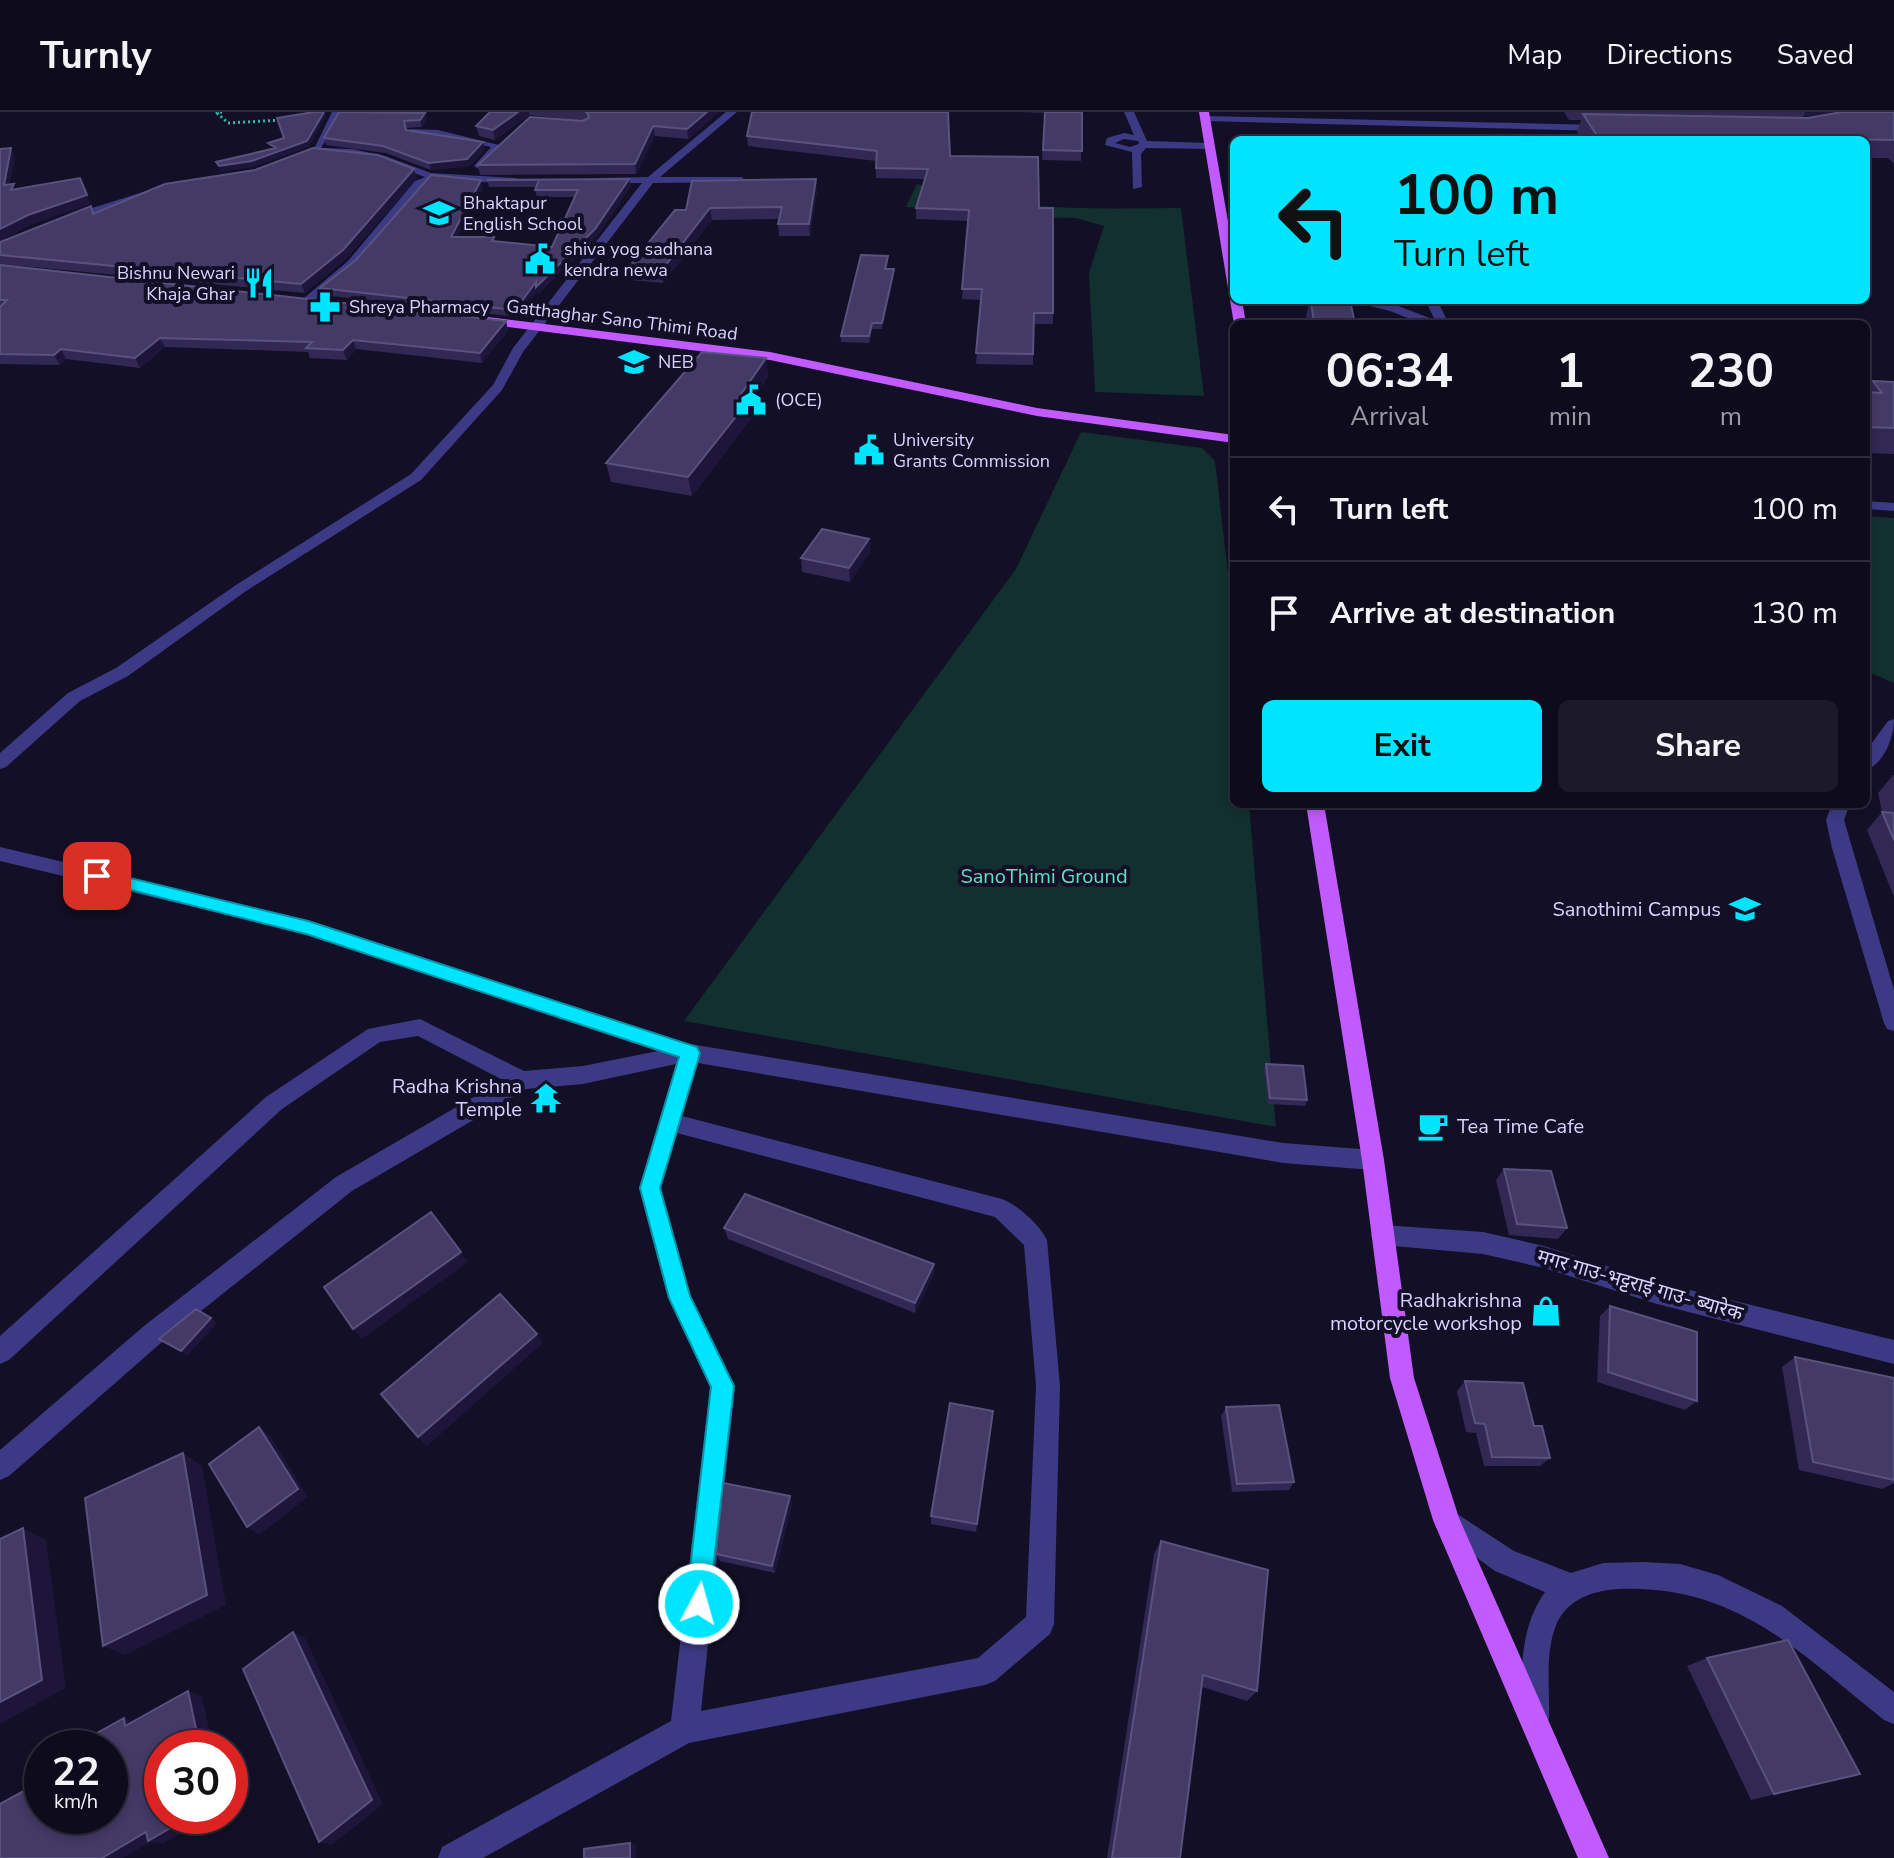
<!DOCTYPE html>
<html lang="en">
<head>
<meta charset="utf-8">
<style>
  :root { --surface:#0e0b1c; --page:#1c1929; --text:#f1f3f6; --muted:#9b9ba3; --line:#2e2b3b; --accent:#00e5ff }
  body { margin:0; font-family:"Nunito Sans","Noto Sans Devanagari",sans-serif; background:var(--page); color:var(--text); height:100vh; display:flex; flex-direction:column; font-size:30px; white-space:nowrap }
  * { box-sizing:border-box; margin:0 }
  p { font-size:26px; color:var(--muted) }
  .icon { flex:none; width:44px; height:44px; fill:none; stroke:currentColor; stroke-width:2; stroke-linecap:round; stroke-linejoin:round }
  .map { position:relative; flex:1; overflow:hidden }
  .drawer { position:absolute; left:1230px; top:208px; width:640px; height:488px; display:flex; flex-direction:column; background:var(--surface); border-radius:12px; box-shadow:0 4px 12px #0003,0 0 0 2px var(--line) }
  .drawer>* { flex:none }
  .guide { position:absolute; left:1230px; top:24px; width:640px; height:168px; border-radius:12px; box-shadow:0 4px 12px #0003,0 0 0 2px var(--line); background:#00e5ff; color:#111; overflow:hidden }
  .speed { position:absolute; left:24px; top:1618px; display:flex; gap:16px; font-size:40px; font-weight:700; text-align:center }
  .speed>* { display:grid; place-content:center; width:104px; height:104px; border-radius:50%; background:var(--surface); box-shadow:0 4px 12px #0003,0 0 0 2px var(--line); line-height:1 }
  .speed small { font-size:20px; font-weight:400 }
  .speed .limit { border:12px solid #d22; background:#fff; color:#111 }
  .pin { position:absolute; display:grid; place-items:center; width:68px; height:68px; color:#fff; margin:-34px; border-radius:16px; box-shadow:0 4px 12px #0006 }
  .me { position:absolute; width:88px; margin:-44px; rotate:6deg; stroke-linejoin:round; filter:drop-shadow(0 0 6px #0008) }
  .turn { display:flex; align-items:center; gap:28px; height:168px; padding:0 32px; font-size:36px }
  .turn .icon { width:104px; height:104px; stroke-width:2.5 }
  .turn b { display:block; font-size:56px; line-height:68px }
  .eta { display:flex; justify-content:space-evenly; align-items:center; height:136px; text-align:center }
  .eta b { font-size:48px; font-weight:700; line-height:56px }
  .primary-button { display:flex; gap:16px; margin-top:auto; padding:16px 32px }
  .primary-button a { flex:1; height:92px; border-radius:12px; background:var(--accent); color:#111; font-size:32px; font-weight:700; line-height:92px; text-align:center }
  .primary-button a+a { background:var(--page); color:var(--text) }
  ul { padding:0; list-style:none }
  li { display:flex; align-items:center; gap:24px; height:104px; padding:0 32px; border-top:2px solid var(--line) }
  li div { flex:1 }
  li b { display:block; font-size:30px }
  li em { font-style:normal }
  header { display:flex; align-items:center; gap:48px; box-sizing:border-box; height:112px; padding:0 40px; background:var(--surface); border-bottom:2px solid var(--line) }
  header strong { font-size:38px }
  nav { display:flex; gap:44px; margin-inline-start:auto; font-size:28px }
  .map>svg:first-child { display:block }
  .green { fill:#12302f }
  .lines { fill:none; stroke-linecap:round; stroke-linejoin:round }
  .path { stroke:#2fb8b0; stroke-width:3; stroke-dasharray:2 3; stroke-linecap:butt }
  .minor { fill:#3d3a85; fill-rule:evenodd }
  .major { fill:#c25bff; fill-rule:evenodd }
  .wall { fill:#312854 }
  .shaded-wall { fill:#1d163a }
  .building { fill:#433a66; stroke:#5a527e; stroke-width:2 }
  .route { fill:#00e5ff; stroke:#0095a6; stroke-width:2 }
  .labels { text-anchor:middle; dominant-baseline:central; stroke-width:8; stroke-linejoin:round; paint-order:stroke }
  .far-poi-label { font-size:18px; fill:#d9d4ff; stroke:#130f26; text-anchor:start }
  .far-street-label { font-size:18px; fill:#d9d4ff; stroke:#130f26 }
  .park-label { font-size:20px; fill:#5fe0c0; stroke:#130f26 }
  .poi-label { font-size:20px; fill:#d9d4ff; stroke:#130f26; text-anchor:end }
  .street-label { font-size:20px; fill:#d9d4ff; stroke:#130f26 }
</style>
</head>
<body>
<header>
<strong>Turnly</strong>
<nav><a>Map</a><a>Directions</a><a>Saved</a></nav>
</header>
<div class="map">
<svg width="1894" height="1746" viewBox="0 0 1894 1746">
  <rect width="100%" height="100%" fill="#130f26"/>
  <path class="green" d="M917,72C1000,99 1094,97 1181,96L1204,284L1095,280L1089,161L1104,114L1076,106L994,105L993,99L906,95Z
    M1081,320L1202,336L1215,349L1234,514V692H1249L1276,1015L684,909L1016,457Z
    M1866,404L1894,406V571L1866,559Z"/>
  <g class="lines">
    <path class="path" d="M222,0L217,1L228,11L283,8"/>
    <path class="minor" d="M332,0H342L321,36L352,37L385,44L431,61L515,66L520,69L515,72L438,67L423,73L356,153L312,190H304V186L348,149L415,69L425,65C380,48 359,45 312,41Z
      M726,0H737L660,65H742L746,70L653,71L523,240L502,278L421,368L246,479L128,564L80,589L6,655L0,657V641L68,581L116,556L236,473L411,362L493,273L513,236L642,71H603L599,66L648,65Z
      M1124,0H1134L1147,29L1210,31L1215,34L1210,37L1146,36L1141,42L1142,75L1133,77L1132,40L1105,33L1107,26L1124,21L1134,23ZM1124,27L1138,29L1139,32L1130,35L1115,31Z
      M1205,4L1603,13L1608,16L1603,19L1202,9Z
      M411,17L438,18L503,34L479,57L474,54L491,35L438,24L408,22Z
      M165,73L174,75L73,107L64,105Z
      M1346,188L1393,192L1435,208L1425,188H1437L1449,212H1423L1390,199Z
      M1866,389L1894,391V399L1866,397Z
      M1894,607C1894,625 1884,652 1866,658V639L1888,609Z
      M1832,692H1850L1844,708L1894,878V919L1887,917L1884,911L1832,736L1826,708Z
      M0,735L308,808L690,932L1283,1031L1373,1038L1381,1041L1384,1048L1381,1055L1373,1058L1283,1051L698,951L682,1004L1002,1087C1018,1093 1040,1113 1047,1128L1060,1274L1054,1512L1050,1522L995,1569L985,1573L689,1631L483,1746H438L442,1735L671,1609L710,1275L668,1186L639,1076L676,952L583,972L526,977L352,1079L162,1230L9,1364L0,1368V1338L144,1214L336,1065L503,968L418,924L380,930L282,997L9,1248L0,1252V1224L266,985L368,917L420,907L524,959L583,954L658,939L307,822L0,749ZM677,1021L995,1105L1024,1133L1036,1274L1026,1505L978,1546L701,1599L735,1274L691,1184L661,1076Z
      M1383,1113L1483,1120L1544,1134L1657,1170L1894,1228V1252L1657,1192L1544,1156L1483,1142L1383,1133L1375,1130L1371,1123L1375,1116Z
      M1448,1396L1514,1439L1571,1461L1603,1451L1643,1450L1680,1452L1718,1463L1782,1494L1894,1580V1612L1884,1608C1799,1540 1736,1472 1618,1477C1591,1479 1565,1488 1555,1516C1545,1543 1550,1578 1549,1607L1545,1617L1535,1621L1525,1617L1521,1607C1522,1563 1518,1518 1545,1480L1495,1459L1439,1418L1435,1409L1439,1400Z"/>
    <path class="major" d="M1199,0H1209L1234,144V179L1228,176Z
      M1234,185V188H1242L1246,212H1234L1230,188Z
      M480,204L770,240L1037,296L1234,323V331L1037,304L770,248L476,211L474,208Z
      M1306,692H1324L1384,1048L1414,1266L1459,1406L1609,1746H1578L1433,1408L1390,1266L1362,1048Z"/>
  </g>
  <path class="wall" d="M339,0H383L381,1L427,8L422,15L406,16L407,18L485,37L469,54L431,58L386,41L326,33L324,26Z
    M490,0H719L688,27L655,24L636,62L480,63L478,53L582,9L529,3L495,28L479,24L476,14Z
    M1020,0H1082L1081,49L1042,48L1045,1Z
    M1564,0H1894V52L1888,46H1866V28H1582L1577,20L1581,8H1569Z
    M747,24L950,44L1039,96L1053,201V212H1034L1033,253L976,252L981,188L962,187L968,109L916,107V96L925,67L876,66V49L748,34Z
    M417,66L346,147L305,181L0,152L506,209L508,219L482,251L356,237L347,248L310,246L308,240L165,235L140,256L66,247L60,253L0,252V130L91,94L94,101Z
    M629,67L631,74L597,124L538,182L537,179L517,205L323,183L320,176L483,75L457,125H494L495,129L552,135L574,85H537L535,78L536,75H489L487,68Z
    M817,79L810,124H779L778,112L779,107L712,108L663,171L630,168L628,156L686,98Z
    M888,144L887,157L894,164L882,217H872L869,231L841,230V224Z
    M1310,188H1350L1355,212H1307L1306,204Z
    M766,246L768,265L750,290L752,305L692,384L611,370L606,351Z
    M1873,269L1894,270V342L1866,341V280Z
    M869,427L870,440L850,470L802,460L801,446Z
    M1893,663H1894V785L1867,718L1882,700L1878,681Z
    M1266,952L1307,988L1305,994L1268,992L1264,958Z
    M1504,1057L1567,1116L1558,1127L1509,1123L1496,1068Z
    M724,1116L934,1162L915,1201L728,1127Z
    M1610,1194L1697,1289L1685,1298L1597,1270L1600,1204Z
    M1795,1245L1894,1266V1371L1882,1377L1799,1358L1782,1255Z
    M1465,1269L1534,1314L1550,1346L1540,1354H1484L1476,1321L1466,1320L1457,1279Z
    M1226,1295L1294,1370L1289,1378L1232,1380L1221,1304Z
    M993,1299L976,1420L931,1412V1404Z
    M790,1384L792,1392L775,1461L720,1449L716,1442Z
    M1161,1429L1257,1579L1247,1589L1202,1575L1180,1746H1107L1154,1442Z
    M1707,1546L1860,1662L1751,1688L1687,1554Z"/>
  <path class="shaded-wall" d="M324,0H325L326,4L309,35L254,55L221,60L219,54L307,29Z
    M518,0H529V3L495,28L493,18Z
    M707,0H719L688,27L687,17Z
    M1805,0H1848L1800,12Z
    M425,1L427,8L422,15L420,8Z
    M653,14L655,24L636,62L635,52Z
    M483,30L485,37L469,54L431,58L429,51Z
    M11,36L15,45L8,82L4,73Z
    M414,57L417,66L346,147L305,181L301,172Z
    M80,66L91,92L33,112L0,129V117Z
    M629,67L631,74L597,124L538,182L537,179L517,205L515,198L536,170Z
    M816,67L817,79L810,124L809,112Z
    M481,68L483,75L454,132L451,125Z
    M710,96L712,108L663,171L661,159Z
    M894,157V164L882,217V211Z
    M506,209L508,219L482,251L480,241Z
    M160,226L165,235L140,256L135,246Z
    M353,228L356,237L347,248L343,238Z
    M61,237L66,247L60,253L54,243Z
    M766,246L768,265L750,290L752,305L692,384L688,365L739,285Z
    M869,427L870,440L850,470L849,456Z
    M461,1140L468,1150L362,1227L353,1217Z
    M934,1152V1162L915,1201V1191Z
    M211,1206L217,1211L187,1244L181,1239Z
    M537,1222L543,1231L427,1334L418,1325Z
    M259,1315L270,1324L308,1385L259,1423L247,1415Z
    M183,1341L202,1354L226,1493L125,1543L103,1534Z
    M790,1384L792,1392L775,1461L772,1454Z
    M23,1416L46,1428L66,1576L0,1612V1590Z
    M293,1520L305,1526L383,1692L332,1733L319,1730Z
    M188,1579L202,1584L213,1636H200Z
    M124,1606L139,1611L125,1614Z
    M191,1704H211L163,1732L150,1730L123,1746H102L146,1720Z
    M630,1731L636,1733V1746H630Z"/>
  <path class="building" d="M314,0H324L307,29L252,49L219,54L216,50L276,36L268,31L284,26L277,6Z
    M339,0L425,1L420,8L404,9L406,18L483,30L467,47L429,51L383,34L324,26Z
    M490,0H518L493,18L476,14Z
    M585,0H707L687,17L653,14L635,52L478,53L530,5L582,9L589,6L587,0Z
    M752,0H948L950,44L1038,45L1039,96H1053V201H1034L1033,242L976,241L982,177H962L969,98L916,96L928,57L876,56L877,39L747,24Z
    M1045,0H1082V39L1043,38Z
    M1842,0H1894V28L1724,25L1727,28H1600L1583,2L1808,6Z
    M11,36L4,73L14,72L11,78L80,66L87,83L28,103L0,117V37Z
    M313,36L378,43L414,57L343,138L301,172L0,143V130L91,94L93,102L165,72L255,58Z
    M431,63L481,68L451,125H494L492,129L552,135L578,78H535L539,68H487L629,67L595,117L536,175V170L515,198L320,176L356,148Z
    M816,67L809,112H778L782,95L710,96L661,159L628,156L675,98H686L692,69Z
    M861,143L888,144L885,157H894L882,211H872L869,224H841Z
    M0,153L506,209L480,241L353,228L343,238L306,236L312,230L160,226L135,246L61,237L54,243L0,242V195L7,188H0Z
    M1311,188H1350L1355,212H1314Z
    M702,240L766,246L739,285L750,287L688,365L606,351Z
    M1873,269L1894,270V316L1866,315V280L1882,281Z
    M822,417L869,427L849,456L801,446Z
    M1882,700L1894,701V728Z
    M1266,952L1303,954L1307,988L1270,986Z
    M1504,1057L1551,1059L1567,1116L1517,1112Z
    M745,1082L934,1152L915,1191L724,1116Z
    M431,1100L461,1140L353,1217L324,1175Z
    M500,1182L537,1222L418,1325L381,1282Z
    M1610,1194L1697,1220V1289L1608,1260Z
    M196,1197L211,1206L181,1239L159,1227Z
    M1795,1245L1894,1266V1368L1813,1350Z
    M1465,1269L1523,1271L1534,1314H1542L1550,1346L1492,1345L1485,1312L1475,1311Z
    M950,1291L993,1299L977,1412L931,1404Z
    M1279,1293L1294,1370L1237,1372L1226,1295Z
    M259,1315L298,1377L247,1415L209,1352Z
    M183,1341L207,1483L103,1534L85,1386Z
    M723,1371L790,1384L772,1454L716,1442Z
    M23,1416L42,1568L0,1590V1427Z
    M1161,1429L1268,1458L1257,1579L1203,1563L1180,1746H1112Z
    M293,1520L372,1688L319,1730L243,1557Z
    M1788,1528L1860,1662L1774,1682L1707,1546Z
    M188,1579L200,1636H162V1704H191L148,1729L146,1720L102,1746H0V1692L42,1669V1704H110V1636H70L124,1606L125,1614Z
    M630,1731V1746H584V1737Z"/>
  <path class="route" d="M97,758L308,809L697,935L700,941L660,1076L690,1184L734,1274L708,1501L699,1505L690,1501L686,1492L711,1275L669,1186L640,1076L679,945L306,822L91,768L89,764Z"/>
  <defs>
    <g id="school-bare" transform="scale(2.4)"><path d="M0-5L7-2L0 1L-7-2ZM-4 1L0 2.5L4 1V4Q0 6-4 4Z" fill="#00e5ff" stroke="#130f26" stroke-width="2.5" paint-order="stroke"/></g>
    <g id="civic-bare" transform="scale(2.4)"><path d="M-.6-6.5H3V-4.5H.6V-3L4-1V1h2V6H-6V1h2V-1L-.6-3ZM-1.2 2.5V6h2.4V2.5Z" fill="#00e5ff" stroke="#130f26" stroke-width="2.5" paint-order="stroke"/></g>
    <g id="restaurant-bare" transform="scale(2.4)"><path d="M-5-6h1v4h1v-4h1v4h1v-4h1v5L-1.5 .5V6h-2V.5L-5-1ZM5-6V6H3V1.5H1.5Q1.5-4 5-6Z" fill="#00e5ff" stroke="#130f26" stroke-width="2.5" paint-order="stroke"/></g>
    <g id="pharmacy-bare" transform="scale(2.4)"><path d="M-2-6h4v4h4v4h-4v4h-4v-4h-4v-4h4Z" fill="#00e5ff" stroke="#130f26" stroke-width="2.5" paint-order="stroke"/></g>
    <g id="university-bare" transform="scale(2.4)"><path d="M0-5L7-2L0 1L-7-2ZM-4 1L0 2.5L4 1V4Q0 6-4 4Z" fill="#00e5ff" stroke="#130f26" stroke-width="2.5" paint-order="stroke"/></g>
    <g id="temple-bare" transform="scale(2.4)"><path d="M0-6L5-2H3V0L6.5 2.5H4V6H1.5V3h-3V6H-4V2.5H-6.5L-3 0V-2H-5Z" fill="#00e5ff" stroke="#130f26" stroke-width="2.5" paint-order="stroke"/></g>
    <g id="cafe-bare" transform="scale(2.4)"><path d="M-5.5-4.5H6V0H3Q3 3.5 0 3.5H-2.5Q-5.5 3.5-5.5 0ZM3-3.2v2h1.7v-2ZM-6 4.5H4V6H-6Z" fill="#00e5ff" stroke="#130f26" stroke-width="2.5" paint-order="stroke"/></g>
    <g id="shop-bare" transform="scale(2.4)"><path d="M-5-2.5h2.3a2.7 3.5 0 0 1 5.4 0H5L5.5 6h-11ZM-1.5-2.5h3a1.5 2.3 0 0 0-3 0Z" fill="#00e5ff" stroke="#130f26" stroke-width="2.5" paint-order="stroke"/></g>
  </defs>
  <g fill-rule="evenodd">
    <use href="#school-bare" x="439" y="101"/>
    <use href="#civic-bare" x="540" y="147"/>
    <use href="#restaurant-bare" x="259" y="171"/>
    <use href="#pharmacy-bare" x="325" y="195"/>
    <use href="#university-bare" x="634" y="250"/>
    <use href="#civic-bare" x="751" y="288"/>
    <use href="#civic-bare" x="869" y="338"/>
    <use href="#university-bare" x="1745" y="797"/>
    <use href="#temple-bare" x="546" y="986"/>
    <use href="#cafe-bare" x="1433" y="1014"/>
    <use href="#shop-bare" x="1546" y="1199"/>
  </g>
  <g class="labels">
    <g class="far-poi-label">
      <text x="463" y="91">Bhaktapur<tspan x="463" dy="21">English School</tspan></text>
      <text x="564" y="137">shiva yog sadhana<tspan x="564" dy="21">kendra newa</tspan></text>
      <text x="235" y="161" text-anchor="end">Bishnu Newari<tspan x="235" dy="21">Khaja Ghar</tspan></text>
      <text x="349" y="195">Shreya Pharmacy</text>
      <text x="658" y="250">NEB</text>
      <text x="775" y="288">(OCE)</text>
      <text x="893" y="328">University<tspan x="893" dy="21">Grants Commission</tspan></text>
    </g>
    <g class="far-street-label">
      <text transform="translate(622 208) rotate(7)">Gatthaghar Sano Thimi Road</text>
    </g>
    <g class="park-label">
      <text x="1044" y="764">SanoThimi Ground</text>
    </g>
    <g class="poi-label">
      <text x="1721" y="797">Sanothimi Campus</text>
      <text x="522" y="974">Radha Krishna<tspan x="522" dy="23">Temple</tspan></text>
      <text x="1457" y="1014" text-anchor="start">Tea Time Cafe</text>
      <text x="1522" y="1188">Radhakrishna<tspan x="1522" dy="23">motorcycle workshop</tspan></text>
    </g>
    <g class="street-label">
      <text transform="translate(1640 1173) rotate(16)">मगर गाउ-भट्टराई गाउ- ब्यारेक</text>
    </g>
  </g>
</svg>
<div class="speed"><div>22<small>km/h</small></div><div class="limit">30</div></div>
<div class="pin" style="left:97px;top:764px;background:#d93025"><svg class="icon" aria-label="arrive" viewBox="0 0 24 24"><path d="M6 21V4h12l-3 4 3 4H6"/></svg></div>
<svg class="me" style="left:699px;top:1492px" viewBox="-20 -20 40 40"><circle r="17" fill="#00e5ff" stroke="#fff" stroke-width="3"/><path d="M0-11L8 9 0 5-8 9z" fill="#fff"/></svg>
<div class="guide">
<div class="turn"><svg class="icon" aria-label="left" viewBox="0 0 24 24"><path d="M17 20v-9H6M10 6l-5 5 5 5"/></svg><div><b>100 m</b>Turn left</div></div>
</div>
<section class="drawer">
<div class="eta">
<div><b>06:34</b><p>Arrival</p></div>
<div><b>1</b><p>min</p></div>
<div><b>230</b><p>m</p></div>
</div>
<ul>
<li><svg class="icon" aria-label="left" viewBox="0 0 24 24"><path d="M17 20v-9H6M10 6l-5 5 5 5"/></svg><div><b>Turn left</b></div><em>100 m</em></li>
<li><svg class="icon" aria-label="arrive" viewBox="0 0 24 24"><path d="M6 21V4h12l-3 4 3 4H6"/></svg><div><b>Arrive at destination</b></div><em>130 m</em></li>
</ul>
<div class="primary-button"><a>Exit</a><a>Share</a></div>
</section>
</div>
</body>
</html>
